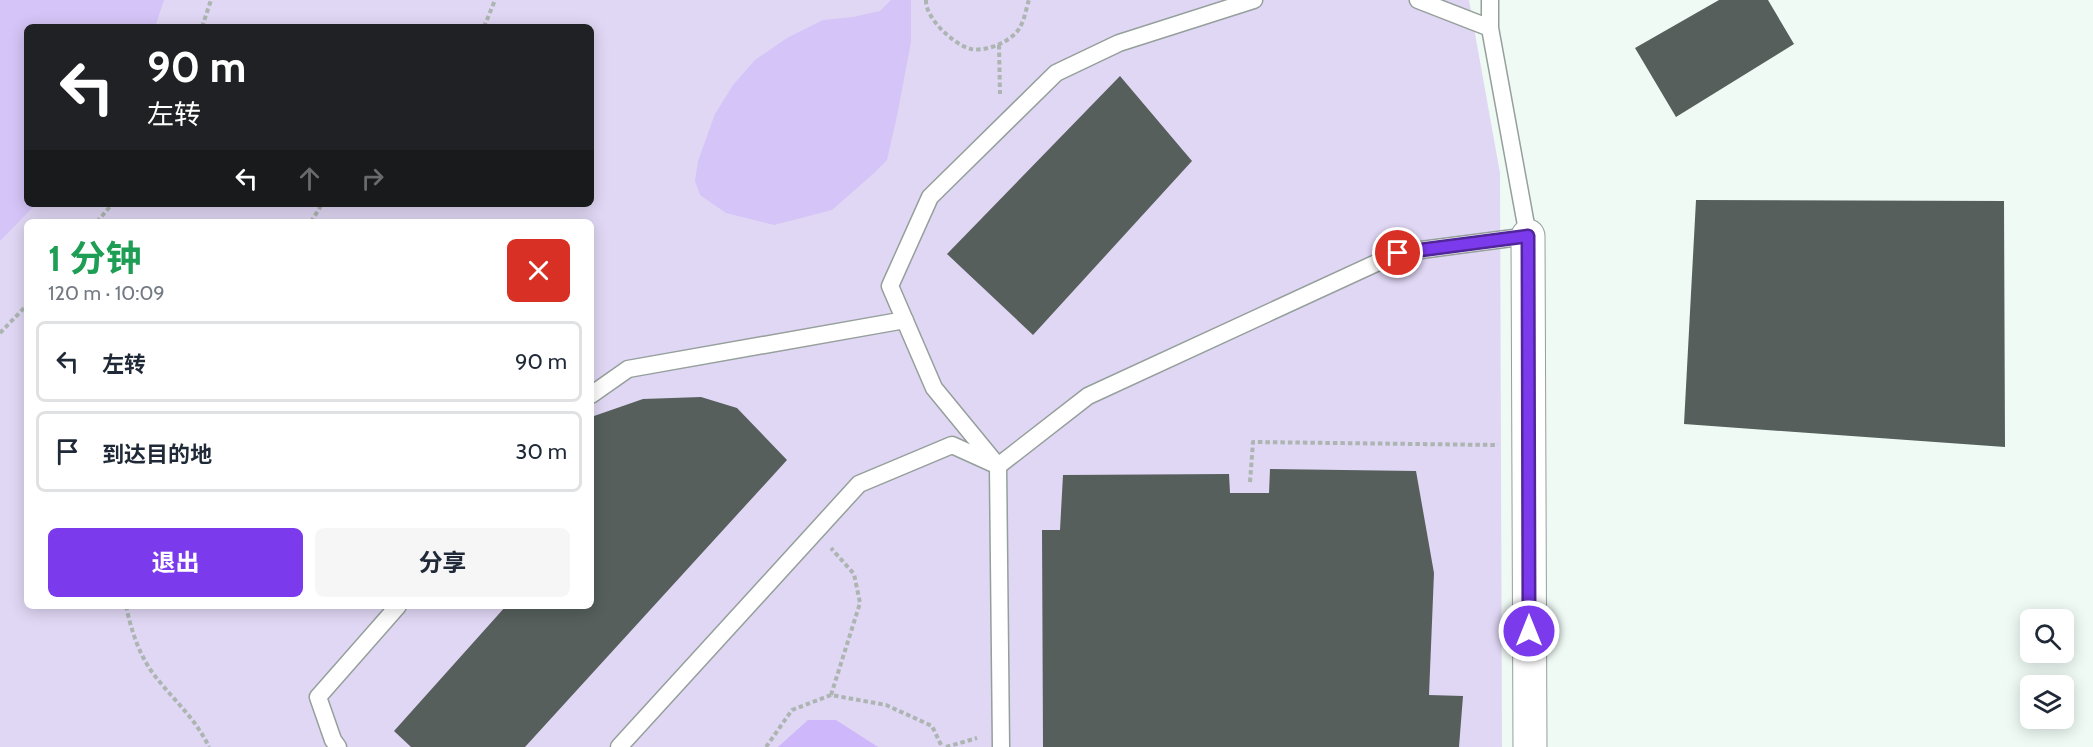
<!DOCTYPE html>
<html lang="zh">
<head>
<meta charset="utf-8">
<style>
  :root { --surface:#fff; --page:#f6f6f7; --text:#1f2937; --muted:#747a83; --line:#e0e1e3; --accent:#7c3aed }
  body { margin:0; font-family:Cabin,"Noto Sans SC",sans-serif; background:var(--page); color:var(--text); height:100vh; display:flex; flex-direction:column; font-size:22px; white-space:nowrap }
  * { box-sizing:border-box; margin:0 }
  p { font-size:20px; color:var(--muted) }
  .icon { flex:none; width:33px; height:33px; fill:none; stroke:currentColor; stroke-width:2; stroke-linecap:round; stroke-linejoin:round }
  .map { position:relative; flex:1; overflow:hidden }
  .panel { position:absolute; left:24px; top:219px; width:570px; height:390px; display:flex; flex-direction:column; background:var(--surface); border-radius:9px; box-shadow:0 3px 15px #0003 }
  .panel>* { flex:none }
  .guide { position:absolute; left:24px; top:24px; width:570px; height:183px; border-radius:9px; box-shadow:0 3px 15px #0003; background:#202124; color:#fff; overflow:hidden }
  .controls { position:absolute; left:2020px; top:609px; display:grid; gap:12px }
  .controls a { display:grid; place-items:center; width:54px; height:54px; border-radius:9px; background:var(--surface); box-shadow:0 3px 15px #0003; font-size:30px }
  .pin { position:absolute; display:grid; place-items:center; width:51px; height:51px; color:#fff; margin:-26px; border:3px solid #fff; border-radius:50%; box-shadow:0 2px 6px #0007 }
  .me { position:absolute; width:66px; margin:-33px; rotate:0deg; stroke-linejoin:round; filter:drop-shadow(0 0 4px #0008) }
  .turn { display:flex; align-items:center; gap:21px; height:126px; padding:0 24px; font-size:27px }
  .turn .icon { width:78px; height:78px; stroke-width:2.5 }
  .turn b { display:block; font-size:42px; line-height:51px }
  .lanes { display:flex; align-items:center; height:57px; padding:0 24px; background:#0003; justify-content:center; gap:30px; direction:ltr }
  .lanes .off { opacity:.35 }
  .round { display:grid; place-items:center; flex:none; width:63px; height:63px; border-radius:9px; background:var(--page) }
  .summary { display:flex; align-items:center; justify-content:space-between; height:102px; padding:0 24px }
  h1 { font-size:36px; font-weight:700; line-height:45px; color:#1e9e55 }
  .cta { display:flex; gap:12px; margin-top:auto; padding:12px 24px }
  .cta a { flex:1; height:69px; border-radius:9px; background:var(--accent); color:#fff; font-size:24px; font-weight:700; line-height:69px; text-align:center }
  .cta a+a { background:var(--page); color:var(--text) }
  ul { padding:0; list-style:none }
  li { display:flex; align-items:center; gap:18px; height:81px; margin:0 12px 9px; padding:0 12px; border:3px solid var(--line); border-radius:9px }
  li div { flex:1 }
  li b { display:block; font-size:22px }
  li em { font-style:normal }
  .map>svg:first-child { display:block }
  .green { fill:#e0d7f4; fill-rule:evenodd }
  .forest { fill:#ceb7fa }
  .water { fill:#d5c4f7 }
  .building { fill:#565f5c }
  .lines { fill:none; stroke-linecap:round; stroke-linejoin:round }
  .service-casing { stroke:#959f9b; stroke-width:19 }
  .minor-casing { stroke:#959f9b; stroke-width:35 }
  .path { stroke:#acb5b1; stroke-width:4; stroke-dasharray:4.5 3; stroke-linecap:butt }
  .service { stroke:#fff; stroke-width:16 }
  .minor { stroke:#fff; stroke-width:33 }
  .route-casing { stroke:#51269a; stroke-width:15 }
  .route { stroke:#7c3aed; stroke-width:10 }
</style>
</head>
<body>
<div class="map">
<svg width="2093" height="747" viewBox="0 0 2093 747">
  <rect width="100%" height="100%" fill="#effaf5"/>
  <path class="green" d="M0,0H1469L1500,173L1502,747H0ZM27,27H591V204H27ZM27,222H591V606H27Z"/>
  <path class="forest" d="M808,720H836L878,747H778Z"/>
  <path class="water" d="M0,0H164L155,27H27V204H36L0,241Z
    M891,0H911V42L897,116L887,160L873,174L832,210L774,225L726,213L700,195L695,181L698,161L715,114L733,85L755,60L787,38L823,20L853,17L880,11Z"/>
  <path class="building" d="M1719,0H1768L1794,44L1676,117L1635,48Z
    M1120,76L1192,161L1033,335L947,254Z
    M1696,200L2004,201L2005,447L1684,424Z
    M701,397L737,408L787,460L525,747H411L394,731L506,606H591V420L594,416L643,399Z
    M1270,469L1416,471L1434,573L1429,695L1463,696L1459,747H1043L1042,530H1060L1063,475L1229,474L1230,493H1269Z"/>
  <g class="lines">
    <g class="service-casing">
      <path id="service" d="M1490,0V28
        M591,395L628,369L905,320
        M998,466L934,388L890,286L930,197L1056,73L1119,43L1254,0
        M338,747L333,740L318,697L398,606
        M619,747L859,484L952,445L994,464
        M1001,747L998,466L1088,396L1398,253L1528,236L1490,28L1418,0"/>
    </g>
    <g class="minor-casing">
      <path id="minor" d="M1528,236L1530,747"/>
    </g>
    <path class="path" d="M926,0C925,18 954,45 971,49C987,52 1013,41 1020,27C1025,19 1026,8 1029,0
      M202,27L211,0
      M484,27L495,0
      M999,45L1000,94
      M97,222L112,204
      M311,222L322,204
      M0,333L27,305
      M1250,482L1253,442L1498,445
      M126,606C131,629 138,652 152,672C171,698 195,717 209,747
      M831,695L860,603L854,574L831,548
      M766,747L792,710L831,695L886,705L932,726L942,747
      M946,747L977,738"/>
    <use href="#service" class="service"/>
    <use href="#minor" class="minor"/>
  </g>
  <g class="lines">
    <g class="route-casing">
      <path id="route" d="M1398,253L1528,236L1529,631"/>
    </g>
    <use href="#route" class="route"/>
  </g>
</svg>
<div class="controls">
<a><svg class="icon" aria-label="search" viewBox="0 0 24 24"><circle cx="10" cy="10" r="6"/><path d="M15 15l6 6"/></svg></a>
<a><svg class="icon" aria-label="layers" viewBox="0 0 24 24"><path d="M12 4l9 5-9 5-9-5zM3 14l9 5 9-5"/></svg></a>
</div>
<div class="pin" style="left:1398px;top:253px;background:#d93025"><svg class="icon" aria-label="arrive" viewBox="0 0 24 24"><path d="M6 21V4h12l-3 4 3 4H6"/></svg></div>
<svg class="me" style="left:1529px;top:631px" viewBox="-20 -20 40 40"><circle r="17" fill="#7c3aed" stroke="#fff" stroke-width="3"/><path d="M0-11L8 9 0 5-8 9z" fill="#fff"/></svg>
<div class="guide">
<div class="turn"><svg class="icon" aria-label="left" viewBox="0 0 24 24"><path d="M17 20v-9H6M10 6l-5 5 5 5"/></svg><div><b>90 m</b>左转</div></div>
<div class="lanes"><svg class="icon" aria-label="left" viewBox="0 0 24 24"><path d="M17 20v-9H6M10 6l-5 5 5 5"/></svg><svg class="icon off" aria-label="ahead" viewBox="0 0 24 24"><path d="M12 20V5M6 11l6-6 6 6"/></svg><svg class="icon off" aria-label="right" viewBox="0 0 24 24"><path d="M7 20v-9h11M14 6l5 5-5 5"/></svg></div>
</div>
<section class="panel">
<div class="summary"><div><h1>1 分钟</h1><p>120 m · 10:09</p></div><a class="round" style="background:#d93025;color:#fff"><svg class="icon" aria-label="close" viewBox="0 0 24 24"><path d="M6 6l12 12M18 6L6 18"/></svg></a></div>
<ul>
<li><svg class="icon" aria-label="left" viewBox="0 0 24 24"><path d="M17 20v-9H6M10 6l-5 5 5 5"/></svg><div><b>左转</b></div><em>90 m</em></li>
<li><svg class="icon" aria-label="arrive" viewBox="0 0 24 24"><path d="M6 21V4h12l-3 4 3 4H6"/></svg><div><b>到达目的地</b></div><em>30 m</em></li>
</ul>
<div class="cta"><a>退出</a><a>分享</a></div>
</section>
</div>
</body>
</html>
